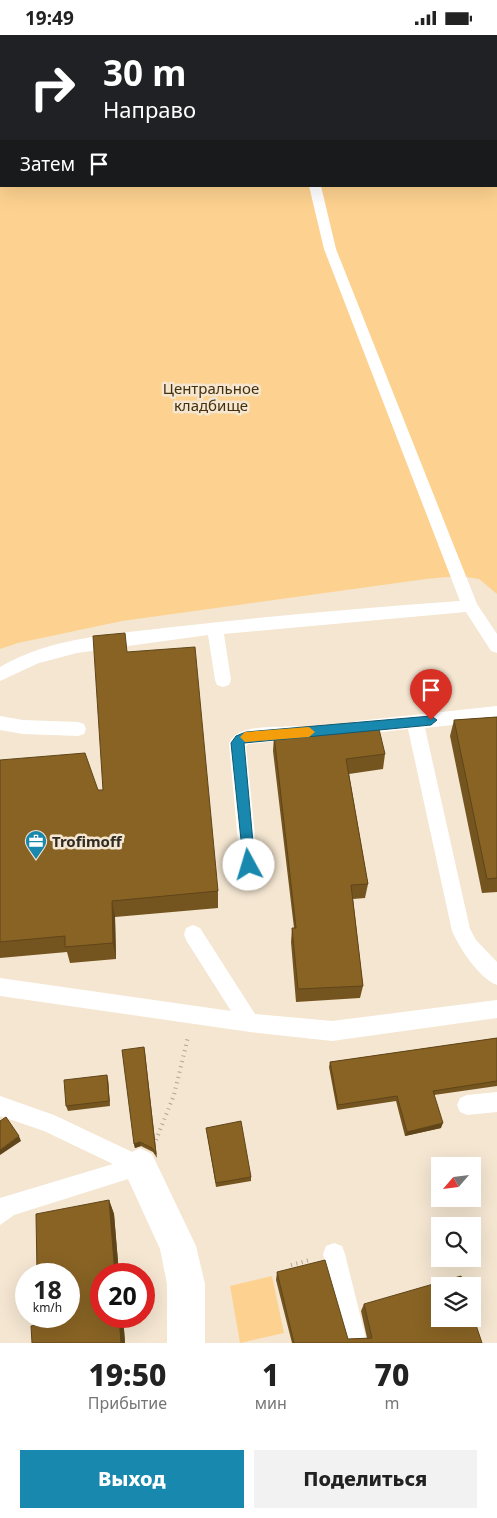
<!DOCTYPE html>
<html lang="ru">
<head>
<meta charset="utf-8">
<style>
  :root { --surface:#fff; --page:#f2f2f2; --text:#222; --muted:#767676; --accent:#1888ae }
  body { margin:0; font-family:"Noto Sans",sans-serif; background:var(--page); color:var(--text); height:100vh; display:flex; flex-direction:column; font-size:19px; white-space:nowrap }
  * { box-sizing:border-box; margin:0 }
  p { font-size:16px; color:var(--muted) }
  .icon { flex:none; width:28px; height:28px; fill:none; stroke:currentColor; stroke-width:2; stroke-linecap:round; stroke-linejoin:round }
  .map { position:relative; height:1308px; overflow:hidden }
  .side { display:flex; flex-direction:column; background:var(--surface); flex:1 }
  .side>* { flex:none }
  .top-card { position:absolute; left:0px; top:0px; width:498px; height:152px; box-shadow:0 5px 20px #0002; background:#202124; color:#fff; overflow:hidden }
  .needle { width:32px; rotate:242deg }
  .tools { position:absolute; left:431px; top:1122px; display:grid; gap:10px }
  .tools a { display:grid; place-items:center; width:50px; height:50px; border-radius:0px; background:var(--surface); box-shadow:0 5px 20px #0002; font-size:25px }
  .speed { position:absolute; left:15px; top:1228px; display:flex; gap:10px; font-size:25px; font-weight:700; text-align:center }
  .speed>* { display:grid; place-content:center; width:65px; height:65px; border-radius:50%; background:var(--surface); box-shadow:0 5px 20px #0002; line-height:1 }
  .speed small { font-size:12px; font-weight:400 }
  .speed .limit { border:8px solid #d22; background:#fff; color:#111 }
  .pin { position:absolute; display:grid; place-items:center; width:42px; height:42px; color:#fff; margin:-51px -21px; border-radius:50% 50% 50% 0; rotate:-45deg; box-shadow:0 0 5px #0007 }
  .pin .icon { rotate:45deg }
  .me { position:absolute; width:55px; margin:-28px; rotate:354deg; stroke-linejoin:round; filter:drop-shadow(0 0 4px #0008) }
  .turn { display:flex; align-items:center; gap:18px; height:105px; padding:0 20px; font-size:22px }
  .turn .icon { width:65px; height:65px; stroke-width:2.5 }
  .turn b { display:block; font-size:35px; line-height:42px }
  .then { display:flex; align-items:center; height:48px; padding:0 20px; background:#0003; gap:10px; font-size:19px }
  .eta { display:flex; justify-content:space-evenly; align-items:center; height:85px; text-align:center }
  .eta b { font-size:30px; font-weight:800; line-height:35px }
  .action { display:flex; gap:10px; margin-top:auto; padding:10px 20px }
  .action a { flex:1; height:58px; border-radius:0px; background:var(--accent); color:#fff; font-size:20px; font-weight:800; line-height:58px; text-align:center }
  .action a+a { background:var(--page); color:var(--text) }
  .status { display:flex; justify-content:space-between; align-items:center; height:35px; padding:0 25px; background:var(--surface); direction:ltr }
  .status svg { height:14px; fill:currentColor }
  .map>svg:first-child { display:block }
  .green { fill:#fdd290; fill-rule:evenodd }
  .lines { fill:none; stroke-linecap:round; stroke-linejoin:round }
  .path { stroke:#b0a595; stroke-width:4; stroke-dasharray:1 4.5; stroke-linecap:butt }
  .lane { fill:#fff; fill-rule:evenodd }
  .street { fill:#fff; fill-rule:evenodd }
  .wall { fill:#75551f }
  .shaded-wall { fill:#5f4519 }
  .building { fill:#886324; stroke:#5f4519 }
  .route { fill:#1888ae; stroke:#105871 }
  .slow { fill:#f59e0b }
  .labels { text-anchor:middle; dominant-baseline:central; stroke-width:5; stroke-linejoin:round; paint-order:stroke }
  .park-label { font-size:15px; fill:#442f0b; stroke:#f4e6d1 }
  .poi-label { font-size:15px; font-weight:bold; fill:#2f2a22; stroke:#f4e6d1; text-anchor:start }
</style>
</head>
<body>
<div class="status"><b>19:49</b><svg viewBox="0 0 49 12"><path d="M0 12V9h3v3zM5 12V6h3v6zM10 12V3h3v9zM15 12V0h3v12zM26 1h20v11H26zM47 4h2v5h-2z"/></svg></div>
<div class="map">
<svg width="497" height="1308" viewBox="0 0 497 1308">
  <rect width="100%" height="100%" fill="#f4e6d1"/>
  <path class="green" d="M0,0H497V559L479,544L459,541L426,544L122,586L18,608L0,614ZM1,1H496V151H1Z
    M272,1241L284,1298L240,1308L230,1251Z"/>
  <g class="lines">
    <path class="path" d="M156,1105L174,1060L188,1002
      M291,1230L310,1225"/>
    <path class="lane" d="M309,151H321L336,214L477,569L497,599V618L491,616L466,577L224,599L231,645L229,650L223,652L217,650L215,645L208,600L77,618L39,628L0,646V632C51,602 115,599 173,592C268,581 364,573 460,566L324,214Z
      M497,671V685L425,693L470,894L476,905L497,927V950C479,943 460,914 452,896L408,694L357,700L351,698L349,693L351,688L357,686Z
      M0,681L23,685L78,687L84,689L86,694L84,699L78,701L23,699L0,695Z
      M296,691L302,693L304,698L302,703L249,709L246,711L258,830L255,836L249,838L243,836L240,830L229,708C238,688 277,693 296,691Z
      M193,890L200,893L255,979L332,986L497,965V983L332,1006L250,997L0,961V943L231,976L186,905L184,899L186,893Z
      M497,1057V1077L467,1080L460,1077L457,1070L460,1063L467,1060Z
      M0,1061L54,1080L147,1124L150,1131L147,1138L14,1180L0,1190V1163L113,1129L44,1096L0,1081Z
      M334,1208L342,1211L345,1219L367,1308H345L323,1219L326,1211Z"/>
    <path class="street" d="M140,1113L152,1119L196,1211L205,1249V1308H167V1249L160,1214L122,1131L128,1119Z"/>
  </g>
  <path class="wall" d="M128,617L218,856V873L115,882L116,924L70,928L67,917L0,923V725L98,755H103Z
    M497,682V857L482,858L450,701L454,685Z
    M274,700L385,719L383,734L349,739L368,849L365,863L353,864L363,951L360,963L296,967L291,907L292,893H294L273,716Z
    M497,1003V1051L434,1060L441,1093L405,1101L396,1066L337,1075L329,1032L330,1027Z
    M144,1012L145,1017L157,1123L153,1117L141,1111L135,1113L134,1109Z
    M108,1044L110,1071L68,1076L66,1071Z
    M207,1098L251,1142V1146L216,1152Z
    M109,1165L114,1179L119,1239H101V1281H123L125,1308H32L48,1288L69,1239H38L37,1238Z
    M277,1237L348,1304L367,1303L361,1276L364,1269L482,1308H292L276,1245Z"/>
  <path class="shaded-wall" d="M112,866L115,882L116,924L113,908Z
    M107,1040L108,1044L110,1071L109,1066Z
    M443,1088L441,1093L405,1101L407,1097Z
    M19,1101L21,1106L0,1120V1115Z
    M140,1107L141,1111L135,1113L134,1109Z
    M109,1165L114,1179L119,1239H115Z
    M119,1281H123L125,1308H121Z"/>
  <path class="building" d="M125,598L127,617L195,612L218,856L112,866L113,908L65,912V901L0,907V725L85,718L98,755H103L93,601Z
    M497,682V843L487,844L454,685Z
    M378,690L385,719L346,724L368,849L351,850L363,951L298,954L292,893H296L274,700Z
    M497,1003V1046L433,1056L443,1088L407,1097L397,1061L338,1070L330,1027Z
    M144,1012L156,1119L152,1113L140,1107L134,1109L122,1015Z
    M107,1040L109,1066L66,1071L64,1045Z
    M6,1082L19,1101L0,1115V1086Z
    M241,1086L251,1142L216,1148L206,1093Z
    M109,1165L115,1239H101V1281H119L121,1308H32L31,1291L48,1288V1281H69V1239H48V1236L37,1238L36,1179Z
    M325,1225L348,1304L372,1303L364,1269L461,1241L464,1251H440V1284H472V1278L482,1308H294L277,1237Z"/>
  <path class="route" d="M431,681L437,685L431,690L244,708L255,830L253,834H244L231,708L236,701L246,697Z"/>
  <path class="slow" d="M309,692L315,697L309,702L245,707L240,702L245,697Z"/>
  <defs>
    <g id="office-pin" transform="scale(1.125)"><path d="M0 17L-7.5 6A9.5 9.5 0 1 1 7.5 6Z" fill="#1888ae" stroke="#f4e6d1"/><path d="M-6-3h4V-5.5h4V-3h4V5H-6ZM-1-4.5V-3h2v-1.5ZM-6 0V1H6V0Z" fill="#fff"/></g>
  </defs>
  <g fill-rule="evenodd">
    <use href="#office-pin" x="36" y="806"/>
  </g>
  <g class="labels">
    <g class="park-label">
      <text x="211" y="353">Центральное<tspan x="211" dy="17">кладбище</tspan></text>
    </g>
    <g class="poi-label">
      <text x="52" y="806">Trofimoff</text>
    </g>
  </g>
</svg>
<div class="tools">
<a><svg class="needle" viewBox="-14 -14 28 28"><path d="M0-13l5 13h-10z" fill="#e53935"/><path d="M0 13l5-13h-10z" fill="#767676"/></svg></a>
<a><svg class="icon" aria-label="search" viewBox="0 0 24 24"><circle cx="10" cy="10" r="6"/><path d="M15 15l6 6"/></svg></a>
<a><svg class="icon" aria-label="layers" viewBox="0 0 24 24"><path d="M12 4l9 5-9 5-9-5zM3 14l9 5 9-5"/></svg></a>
</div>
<div class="speed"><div>18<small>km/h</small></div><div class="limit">20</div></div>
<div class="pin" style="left:431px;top:685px;background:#d93025"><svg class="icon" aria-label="arrive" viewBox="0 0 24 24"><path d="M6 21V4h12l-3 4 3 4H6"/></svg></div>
<svg class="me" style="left:249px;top:830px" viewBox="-20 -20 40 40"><circle r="19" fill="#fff"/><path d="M0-13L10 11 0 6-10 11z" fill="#1888ae"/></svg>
<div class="top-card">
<div class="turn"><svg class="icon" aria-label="right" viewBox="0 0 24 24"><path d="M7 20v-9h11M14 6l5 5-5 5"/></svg><div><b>30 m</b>Направо</div></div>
<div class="then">Затем<svg class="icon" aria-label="arrive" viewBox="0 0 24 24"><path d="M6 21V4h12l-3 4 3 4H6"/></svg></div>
</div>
</div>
<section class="side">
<div class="eta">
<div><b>19:50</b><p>Прибытие</p></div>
<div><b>1</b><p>мин</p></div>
<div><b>70</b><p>m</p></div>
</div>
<div class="action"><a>Выход</a><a>Поделиться</a></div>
</section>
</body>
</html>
